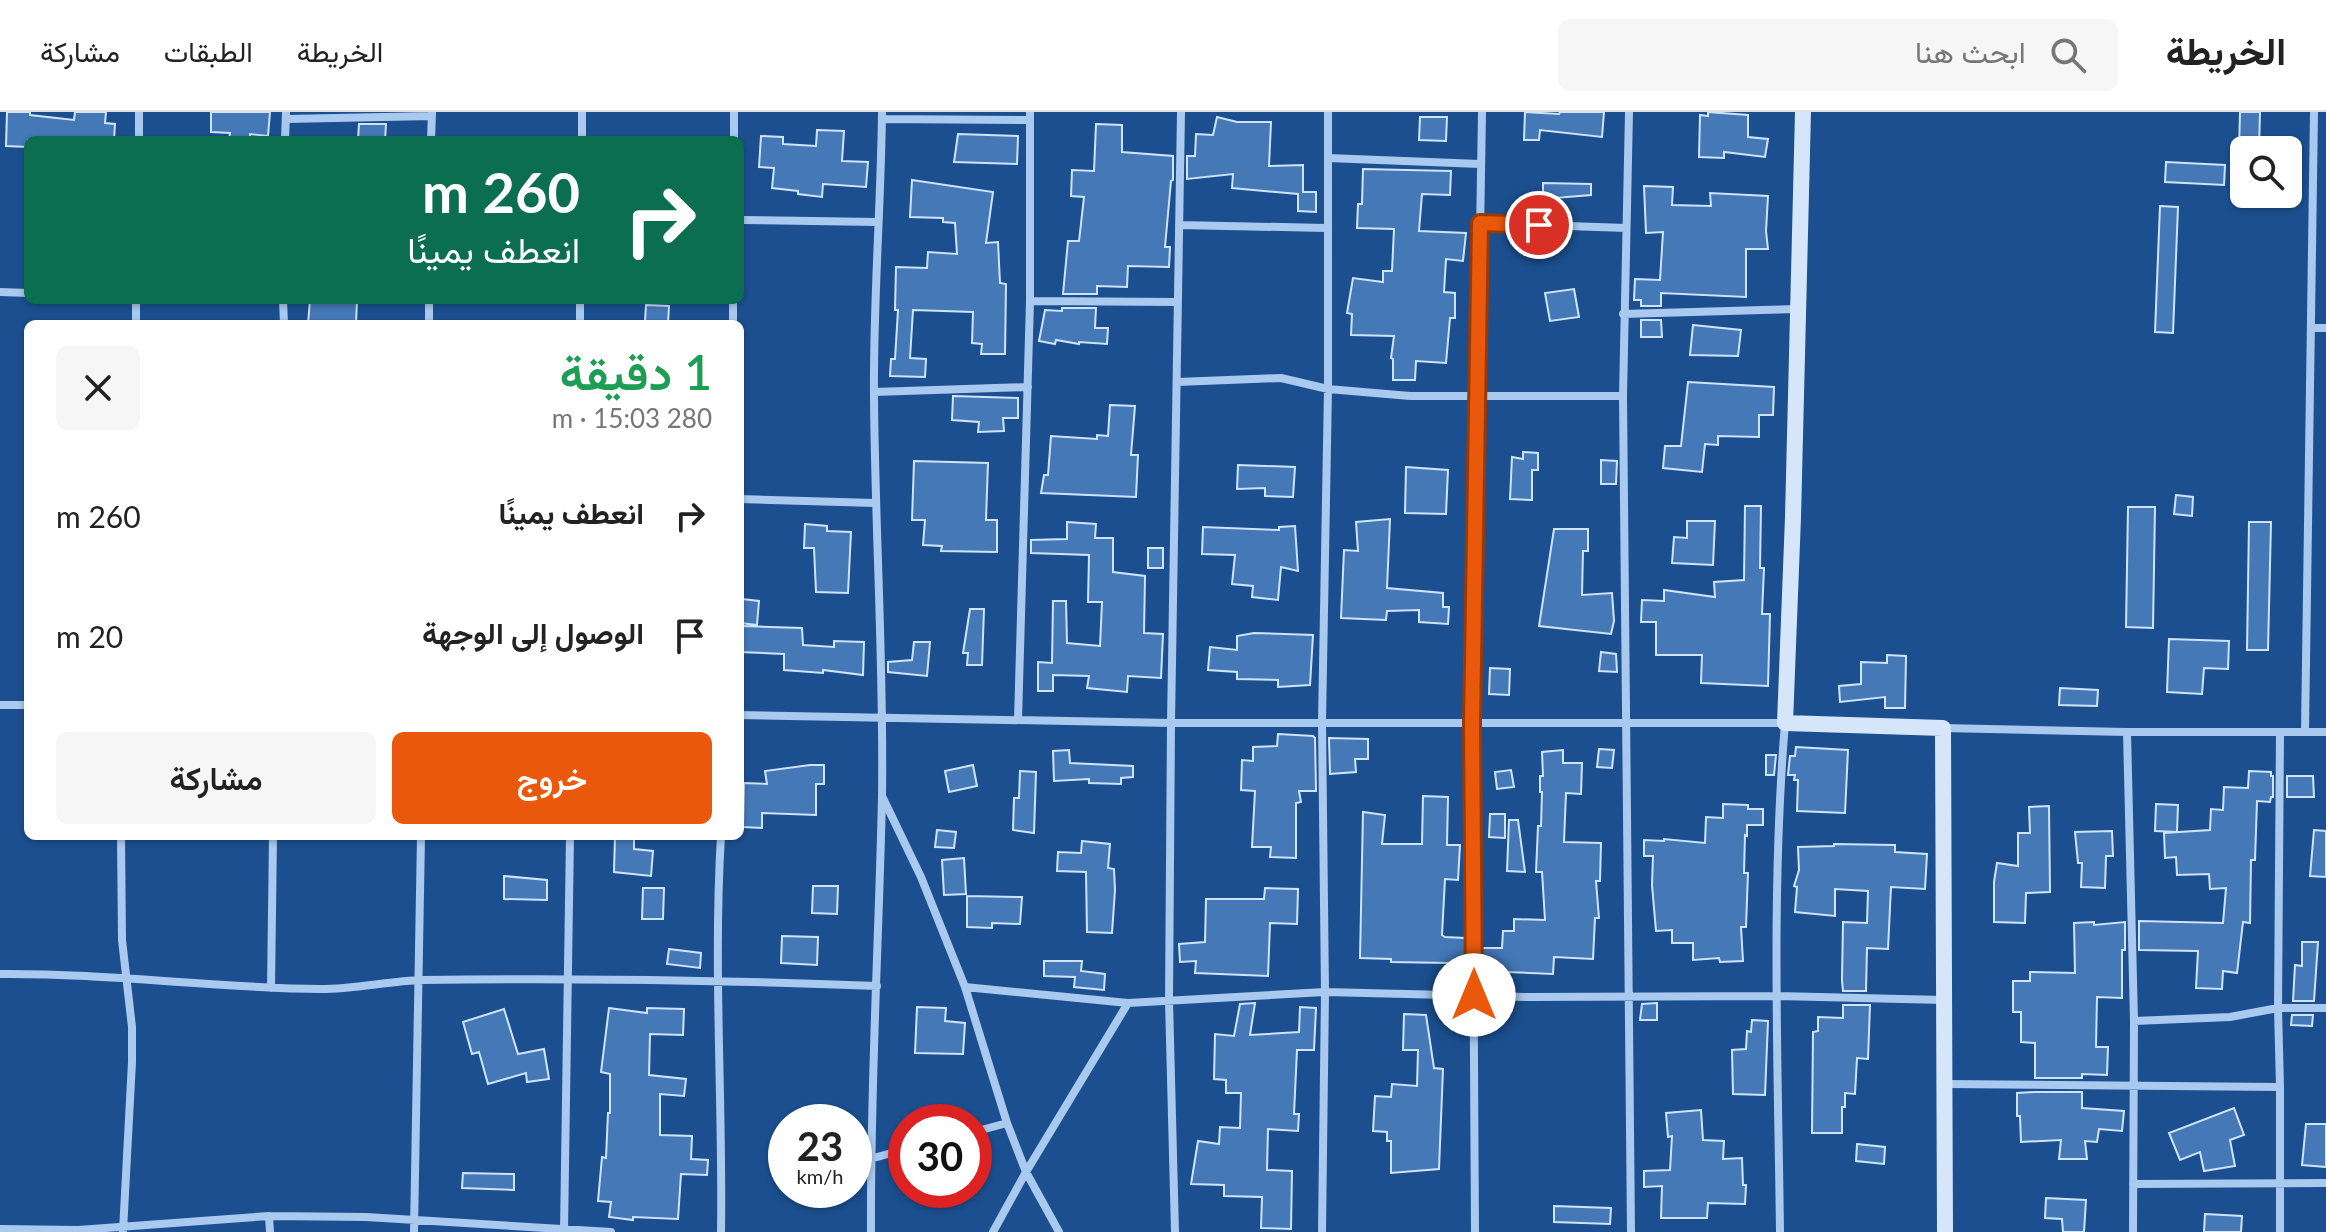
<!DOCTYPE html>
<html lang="ar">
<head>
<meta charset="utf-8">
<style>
  :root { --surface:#fff; --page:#f6f6f6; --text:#222; --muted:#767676; --line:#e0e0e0; --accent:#ea580c }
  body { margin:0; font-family:Lato,Vazirmatn,sans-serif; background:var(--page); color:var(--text); direction:rtl; height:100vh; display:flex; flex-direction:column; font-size:30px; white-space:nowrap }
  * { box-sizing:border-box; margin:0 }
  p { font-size:26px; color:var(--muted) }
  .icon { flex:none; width:44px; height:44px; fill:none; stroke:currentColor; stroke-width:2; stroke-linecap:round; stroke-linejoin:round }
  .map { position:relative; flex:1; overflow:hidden; direction:ltr }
  .panel { position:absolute; left:24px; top:208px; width:720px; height:520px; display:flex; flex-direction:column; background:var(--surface); border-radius:12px; box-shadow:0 2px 6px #0004; direction:rtl }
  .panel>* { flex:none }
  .hud { position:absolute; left:24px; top:24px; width:720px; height:168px; border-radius:12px; box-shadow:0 2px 6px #0004; direction:rtl; background:#0b6e4f; color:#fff; overflow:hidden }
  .fabs { position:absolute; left:2230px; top:24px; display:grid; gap:16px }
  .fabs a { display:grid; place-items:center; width:72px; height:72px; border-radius:12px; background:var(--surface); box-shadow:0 2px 6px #0004; font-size:40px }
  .speed { position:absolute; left:768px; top:992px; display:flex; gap:16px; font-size:40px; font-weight:700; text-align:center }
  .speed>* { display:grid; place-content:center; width:104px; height:104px; border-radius:50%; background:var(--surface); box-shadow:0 2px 6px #0004; line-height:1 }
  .speed small { font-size:20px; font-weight:400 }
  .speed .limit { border:12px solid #d22; background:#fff; color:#111 }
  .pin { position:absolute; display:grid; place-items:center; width:68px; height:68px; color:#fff; margin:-34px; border:4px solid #fff; border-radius:50%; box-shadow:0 2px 8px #0007 }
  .me { position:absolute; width:88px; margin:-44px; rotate:0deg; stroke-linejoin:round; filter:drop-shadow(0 0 6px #0008) }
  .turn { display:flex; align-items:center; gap:28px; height:168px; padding:0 32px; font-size:36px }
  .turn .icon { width:104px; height:104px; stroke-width:2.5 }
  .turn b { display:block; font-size:56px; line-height:68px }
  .round { display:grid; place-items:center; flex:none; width:84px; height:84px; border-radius:12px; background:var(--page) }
  .headline { display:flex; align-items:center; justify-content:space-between; height:136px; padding:0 32px }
  h1 { font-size:48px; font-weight:600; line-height:60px; color:#1e9e55 }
  .action { display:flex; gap:16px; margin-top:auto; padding:16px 32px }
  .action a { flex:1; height:92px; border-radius:12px; background:var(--accent); color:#fff; font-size:32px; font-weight:600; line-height:92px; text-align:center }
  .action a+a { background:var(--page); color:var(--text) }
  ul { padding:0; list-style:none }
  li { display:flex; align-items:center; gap:24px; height:120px; padding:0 32px }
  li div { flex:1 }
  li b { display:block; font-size:30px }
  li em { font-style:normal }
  header { display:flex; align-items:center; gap:48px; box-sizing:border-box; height:112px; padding:0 40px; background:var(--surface); border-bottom:2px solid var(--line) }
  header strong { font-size:38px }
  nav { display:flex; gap:44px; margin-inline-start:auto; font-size:28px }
  .search { width:560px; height:72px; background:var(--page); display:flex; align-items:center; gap:20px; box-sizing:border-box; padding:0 28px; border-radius:12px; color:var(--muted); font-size:30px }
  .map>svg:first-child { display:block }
  .building { fill:#4478b7; stroke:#cfe3fa; stroke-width:2 }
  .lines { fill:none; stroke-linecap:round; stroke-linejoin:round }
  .minor { stroke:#a9c9ee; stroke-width:8 }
  .secondary { stroke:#d6e6fa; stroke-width:16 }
  .route-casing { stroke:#983908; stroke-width:20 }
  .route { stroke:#ea580c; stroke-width:14 }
</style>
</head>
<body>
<header>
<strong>الخريطة</strong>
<div class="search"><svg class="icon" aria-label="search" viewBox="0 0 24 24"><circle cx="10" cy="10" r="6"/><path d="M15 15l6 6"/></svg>ابحث هنا</div>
<nav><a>الخريطة</a><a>الطبقات</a><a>مشاركة</a></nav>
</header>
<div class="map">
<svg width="2326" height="1120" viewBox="0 0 2326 1120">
  <rect width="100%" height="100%" fill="#1b4f8f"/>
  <path class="building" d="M7,0H30V3L74,8L75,0H106L105,11L115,12L114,28H28V35L6,34Z
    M211,0H270L268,24L250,22V28H229L230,21L211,20Z
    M1525,0L1559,2L1560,0H1604L1602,25L1540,18L1539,28H1524Z
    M1708,0L1748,3V25L1768,27L1765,45L1724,40V46L1699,45L1700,3L1708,4Z
    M2240,0H2260L2259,38H2239Z
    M1217,5L1237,10H1271L1269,54L1303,53V80H1316V100L1298,99V82L1232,76L1233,62L1187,67V44H1195L1196,22L1213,23Z
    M1420,5H1447L1446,29L1419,28Z
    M359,12H386L385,28H358Z
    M1096,12L1122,13V40L1173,44V68L1171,69L1165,135H1170L1169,155L1128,154L1127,175L1097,174V182H1063L1068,129H1079L1084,85L1071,84L1072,58L1094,59Z
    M817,18L844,19L842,49L868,50L866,75L823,72L822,85L798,82V79L772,76L774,56L759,55L761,24L783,25V32L816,34Z
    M958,22L1018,24L1017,52L954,50Z
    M2166,50L2225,53L2224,73L2165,70Z
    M1363,57L1451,59L1450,83L1422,82L1419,119L1466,121L1463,149L1446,147L1444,180L1455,181V206H1450L1446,251L1416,249L1415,268H1393V247L1391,246L1394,224L1351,223L1352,202L1347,201L1353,166L1383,170V159H1392L1394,117L1357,116L1358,92H1362Z
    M912,68L993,80L986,131L998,130L1000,171L1006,172L1005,242H981L982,232L972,231L973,200L913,198L910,246L926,247L925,265L890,264L891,247H895L898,198H895L896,155L927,156L928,140L957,142L955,111L943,110V106L910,105Z
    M1543,71L1591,72V83L1543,87Z
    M1644,74L1673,75L1672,93L1711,94L1710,81L1768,84L1766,119L1768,137H1746V185L1661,181V194H1641V188H1634L1635,167L1660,168L1663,120L1646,121Z
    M2160,94L2178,95L2173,221L2155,220Z
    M1574,177L1579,205L1550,209L1545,181Z
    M310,188H357L356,212H308Z
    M646,193L669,194L668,211L645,209Z
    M1062,196H1096L1095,216H1108L1107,232L1079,230V232L1056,228L1055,232L1039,229L1045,198L1062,199Z
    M1641,208H1661L1662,225H1641Z
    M1693,213L1741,218L1738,244L1690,243Z
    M1688,270L1774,275L1773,303H1759V325L1718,324V333L1705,332L1702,360L1663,356L1665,334H1681Z
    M953,284L1018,286V306H1003L1004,319L978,320L979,310L952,308Z
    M1110,293L1135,294L1131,343H1138L1136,385L1041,381L1044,363H1048L1051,324L1097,327V323L1108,324Z
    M1523,340L1538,341V358H1532V388L1510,387L1512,345L1523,347Z
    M1601,348L1617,349L1616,372H1601Z
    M914,349L988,351L986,408H997V440L941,439L942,434L923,433L925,408H912Z
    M1238,353L1295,355L1293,385L1265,384V376L1237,377Z
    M1406,355L1448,358L1446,402L1405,401Z
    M2176,383L2193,385L2192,404L2174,402Z
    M1745,394H1761L1760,456H1764L1762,502H1770L1768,574L1701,571L1702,543H1656V510H1641L1642,488L1664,489V478L1715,485L1714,470L1744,468Z
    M2128,395H2155L2153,516L2126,515Z
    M1390,407L1387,476L1443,481V495H1449L1448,512L1419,510V498L1387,499L1386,508L1341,506L1344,438L1358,439L1356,410Z
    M1687,409H1715L1713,453L1672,451L1674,425L1687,426Z
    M1067,410L1096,412L1095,426H1113V460L1145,464L1144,521L1163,522L1161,566L1128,564L1127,580L1087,576L1089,564L1053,563V579H1038V550L1052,551L1053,489H1066L1067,531L1100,534L1102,490H1088L1089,443L1031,441V428L1067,427Z
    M2249,410H2271L2268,538H2247Z
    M805,412L827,414V419L851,420L848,481L816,480L814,436H804Z
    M1295,414L1298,459L1281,455L1278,488L1252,485L1253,474L1232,472L1235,443L1202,442L1203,415L1279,418V415Z
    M1554,417H1588V439H1583L1582,483L1612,481L1614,509L1611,522L1539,514Z
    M1148,436H1163V456H1148Z
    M742,487L759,489L757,513L740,511Z
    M970,497H984L982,553H967L968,541H963Z
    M743,514L802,516L803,533L834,535V529L864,530L863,563L823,558V561L784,558V542L740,540Z
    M1254,521L1313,523L1310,573L1278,575V568L1237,567V560L1208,558L1210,535L1237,538V524Z
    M2169,527L2229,529L2228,557L2204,556L2202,582L2167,580Z
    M914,530H930L927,564L888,560V550L912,548Z
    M1601,540L1616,542L1617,560L1599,559Z
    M1887,543L1906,544L1905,596H1885V585L1840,590L1839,574L1861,572V550L1887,551Z
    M1490,556L1510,557L1509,583L1489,582Z
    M2060,576L2098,578L2097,594L2059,593Z
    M1278,622L1313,624L1315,626L1316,679H1299L1301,690L1296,691V746L1270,745L1271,735H1252L1255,679L1241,678L1242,648L1253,649V635L1277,634Z
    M1329,626L1368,627V647H1355L1356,660L1330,662Z
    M1796,635L1848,638L1845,701L1797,699L1798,668H1794L1795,663H1788L1790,644H1795Z
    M1599,637L1614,638L1612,656L1597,655Z
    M1069,638L1070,651L1133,654V665L1121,666V672L1089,671V667L1054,669L1053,639Z
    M1563,638V651H1582L1581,682L1566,681L1564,730L1601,731L1600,769H1596L1599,806H1595L1593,847L1554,845L1553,862L1506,860L1480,861V836H1502L1503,819H1514V807L1545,808L1542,760H1536L1538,714H1541L1542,680H1540V664H1543L1542,640Z
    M1766,643H1776L1774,663H1766Z
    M810,653H824V672H816V703L762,701V716L743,715L744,671L767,672L765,659Z
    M973,653L977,674L949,680L945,659Z
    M1511,658L1514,675L1497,677L1495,660Z
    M1020,659L1036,660L1034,721L1013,718L1014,686H1019Z
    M2249,659L2271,660V664H2273V685H2271L2270,690L2257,689L2255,748H2251L2250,811L2243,810L2237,861L2223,859L2222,877L2196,876L2198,839L2139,838V809L2223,811L2226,776L2210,777L2209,762L2177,763L2176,745L2165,746L2164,721L2210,718L2211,697L2223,698L2224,675L2248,676Z
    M2287,664H2313L2314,685H2287Z
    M1423,684L1448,685L1447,733H1460L1458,768L1445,767L1442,823L1445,825L1465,826L1466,861H1451L1450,851L1391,850V847L1360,846L1363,700L1385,703L1382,732H1422Z
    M1723,692L1748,693V697H1763V713H1747V724L1745,723L1744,761H1748L1746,815H1741L1743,849L1720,850L1719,846L1693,848V831H1672V818L1656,819L1652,773L1653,744H1644V728L1664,729V727L1705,731L1706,705L1723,706Z
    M2156,692L2178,693L2177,720L2155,719Z
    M2049,694L2050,780L2026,781L2025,811L1994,810V770L1997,751L2018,754V721H2030L2029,695Z
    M1490,702H1505V726L1489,725Z
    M1509,708H1518L1525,760L1507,759Z
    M937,718L956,720L954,736L935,735Z
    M2314,718L2326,719V765L2310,764Z
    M2112,719L2113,744H2106L2105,776L2081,775L2082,751H2078L2075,720Z
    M615,724H634V737L653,739L651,764L614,760Z
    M1082,729L1110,732L1108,756L1114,757L1115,778L1112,821L1087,820L1086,760L1057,759L1058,740L1081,741Z
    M1834,732L1895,733V740L1927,742L1925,777L1891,775L1888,837L1867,836L1866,879H1843L1842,868L1843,810L1867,811L1868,779L1835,777V804L1795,800L1797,775L1794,774L1799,758L1798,735L1834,734Z
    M964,746L966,782L944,783L942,748Z
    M504,764L547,768V788L504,787Z
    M813,774H838L837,802L812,801Z
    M643,776H664L663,807H642Z
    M1265,776L1298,777L1297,812L1270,811L1268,864L1195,861L1196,849L1180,850L1179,832L1205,830L1206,787H1264Z
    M967,784L1022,785L1020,812L992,811V816L967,815Z
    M2094,810V813L2125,810V838H2122V886L2097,885L2096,935H2108L2107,963L2082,962V966H2035V931L2021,930V900H2013V869H2030V860L2075,861L2074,811Z
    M782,824L818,825L817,853L781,851Z
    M2302,830H2318L2314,889H2293L2295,853L2302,854Z
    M669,837L701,841L700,856L667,852Z
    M1044,849H1082L1081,859L1105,862L1104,878L1074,875L1075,865L1044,864Z
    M1255,891L1250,923L1299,920L1300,895L1316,896L1314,938H1297L1294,1002H1299L1298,1019L1268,1017L1267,1058L1292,1059L1291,1117L1261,1116L1262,1085L1224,1084V1073L1191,1072L1198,1029L1219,1032L1220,1015L1240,1016L1241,981H1226V968L1214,967L1215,922L1234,924L1240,892Z
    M1657,891V908H1640L1642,892Z
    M1843,893H1870L1868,947L1857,946L1855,982L1845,981V995H1842V1021H1812L1813,920L1818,919V905L1843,906Z
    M917,895L946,896L945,909L965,911L963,942L915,941Z
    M609,896L647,901V896L684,897L683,923L650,922L649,963L686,967L684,984L660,982V1023L692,1024L691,1047L708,1048L707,1063L681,1062L678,1107L633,1105V1108L609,1105L611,1090L598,1089L602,1045L606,1046L608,1001H610V962L601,960Z
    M504,897L518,942L544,937L549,967L527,970L526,961L488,972L479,940L472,942L463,910Z
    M1404,902L1426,903L1434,956L1443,957L1439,1057L1391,1061V1029H1387V1020L1373,1019L1375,984L1391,985L1392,972L1417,974L1418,938H1403Z
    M2292,903H2313L2312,914L2291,913Z
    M1752,908L1768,909L1765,983L1733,982L1732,938L1746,937L1747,919L1751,920Z
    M2035,980H2082V996L2124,999L2122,1019L2099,1017L2097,1030L2085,1029L2087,1047H2059L2061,1028L2021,1030L2020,1004H2017V981Z
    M2234,996L2244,1023L2230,1028L2235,1054L2204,1059L2200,1040L2180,1048L2169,1021Z
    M1701,998L1703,1028L1724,1029L1723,1047L1742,1046L1743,1073H1746L1745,1092L1708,1091L1707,1106H1661L1662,1074L1644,1075V1059L1670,1058L1672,1024L1668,1025L1666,1001Z
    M2306,1012H2326V1055L2302,1053Z
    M1857,1032L1885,1035L1884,1052L1856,1049Z
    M463,1061L514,1062V1078L462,1076Z
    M2046,1086L2086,1088L2084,1120H2063L2062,1107L2045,1106Z
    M1554,1094L1611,1096L1610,1112L1554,1110Z
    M2205,1102L2242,1104L2241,1120H2204Z"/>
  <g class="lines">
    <path class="minor" d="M1629,0L1623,284L1631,1120
      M286,7L432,4
      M882,7L1029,8
      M139,28V0
      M285,28L286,0
      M431,28L432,1
      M582,28V0
      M734,28V0
      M1328,46L1480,52
      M740,108L878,110
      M1480,111L1626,116
      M1179,113L1326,116
      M0,180L28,181
      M283,188L284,212
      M1030,189L1178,190
      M1623,202L1798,197
      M136,212V188
      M429,212V188
      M580,212V188
      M733,212V188
      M2312,216H2326
      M1177,270L1281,266L1328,277L1410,284H1623
      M874,280L1028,275
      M740,387L875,391
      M0,593H28
      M740,603L1171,611H1785C1771,780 1778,951 1780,1120
      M1018,608L1030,189V0
      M1943,616L2127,620H2326
      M2305,619L2314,0
      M2127,620L2134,909L2133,1120
      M2280,620L2278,896L2280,975V1120
      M882,684L921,765L965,875L1007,1011L1026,1060L1059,1120
      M121,724L122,828L132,915V950L123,1119
      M0,862C107,861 214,876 321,877C355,877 389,869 423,868C575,866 726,868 877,874
      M965,875L1128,891
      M271,876L273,724
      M2134,909L2230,905L2278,896H2326
      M1945,972L2280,975
      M974,1020L1007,1011
      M870,1047L906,1037
      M2133,1072L2326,1071
      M269,1104L270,1120
      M0,1117L78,1118L269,1104L366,1105L611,1120
      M414,1120L421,724
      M564,1120L570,724
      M721,1120C723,988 713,856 721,724
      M871,1120C870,975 879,829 882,684C884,551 875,418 874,285C873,190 881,95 882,0
      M993,1120L1026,1060L1128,891L1325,880L1529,885L1777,884L1943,888
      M1175,1120L1169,889L1171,611L1181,0
      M1322,1120L1325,880L1322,610L1328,277V0
      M1475,1120L1472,611L1482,0"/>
    <path class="secondary" d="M1803,0L1793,405L1785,611L1943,616L1945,1120"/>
  </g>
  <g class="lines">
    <g class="route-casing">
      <path id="route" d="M1474,883L1472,611L1480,111L1539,113"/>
    </g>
    <use href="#route" class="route"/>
  </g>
</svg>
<div class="fabs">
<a><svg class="icon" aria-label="search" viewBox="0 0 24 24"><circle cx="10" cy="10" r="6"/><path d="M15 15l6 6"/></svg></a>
</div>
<div class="speed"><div>23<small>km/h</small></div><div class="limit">30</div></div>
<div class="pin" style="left:1539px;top:113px;background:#d93025"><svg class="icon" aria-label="arrive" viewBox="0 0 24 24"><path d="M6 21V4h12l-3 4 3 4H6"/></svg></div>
<svg class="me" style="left:1474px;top:883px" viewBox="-20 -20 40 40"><circle r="19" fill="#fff"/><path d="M0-13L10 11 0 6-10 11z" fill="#ea580c"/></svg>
<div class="hud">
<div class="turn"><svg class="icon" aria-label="right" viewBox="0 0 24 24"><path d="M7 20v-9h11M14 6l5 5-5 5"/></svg><div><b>260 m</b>انعطف يمينًا</div></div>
</div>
<section class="panel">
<div class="headline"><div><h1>1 دقيقة</h1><p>280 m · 15:03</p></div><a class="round"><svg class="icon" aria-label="close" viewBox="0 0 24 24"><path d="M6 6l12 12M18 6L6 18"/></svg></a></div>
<ul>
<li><svg class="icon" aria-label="right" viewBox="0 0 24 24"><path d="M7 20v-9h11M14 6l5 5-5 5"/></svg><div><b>انعطف يمينًا</b></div><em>260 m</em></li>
<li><svg class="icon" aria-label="arrive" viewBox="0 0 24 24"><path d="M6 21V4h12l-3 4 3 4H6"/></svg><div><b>الوصول إلى الوجهة</b></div><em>20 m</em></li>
</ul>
<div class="action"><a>خروج</a><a>مشاركة</a></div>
</section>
</div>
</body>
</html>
